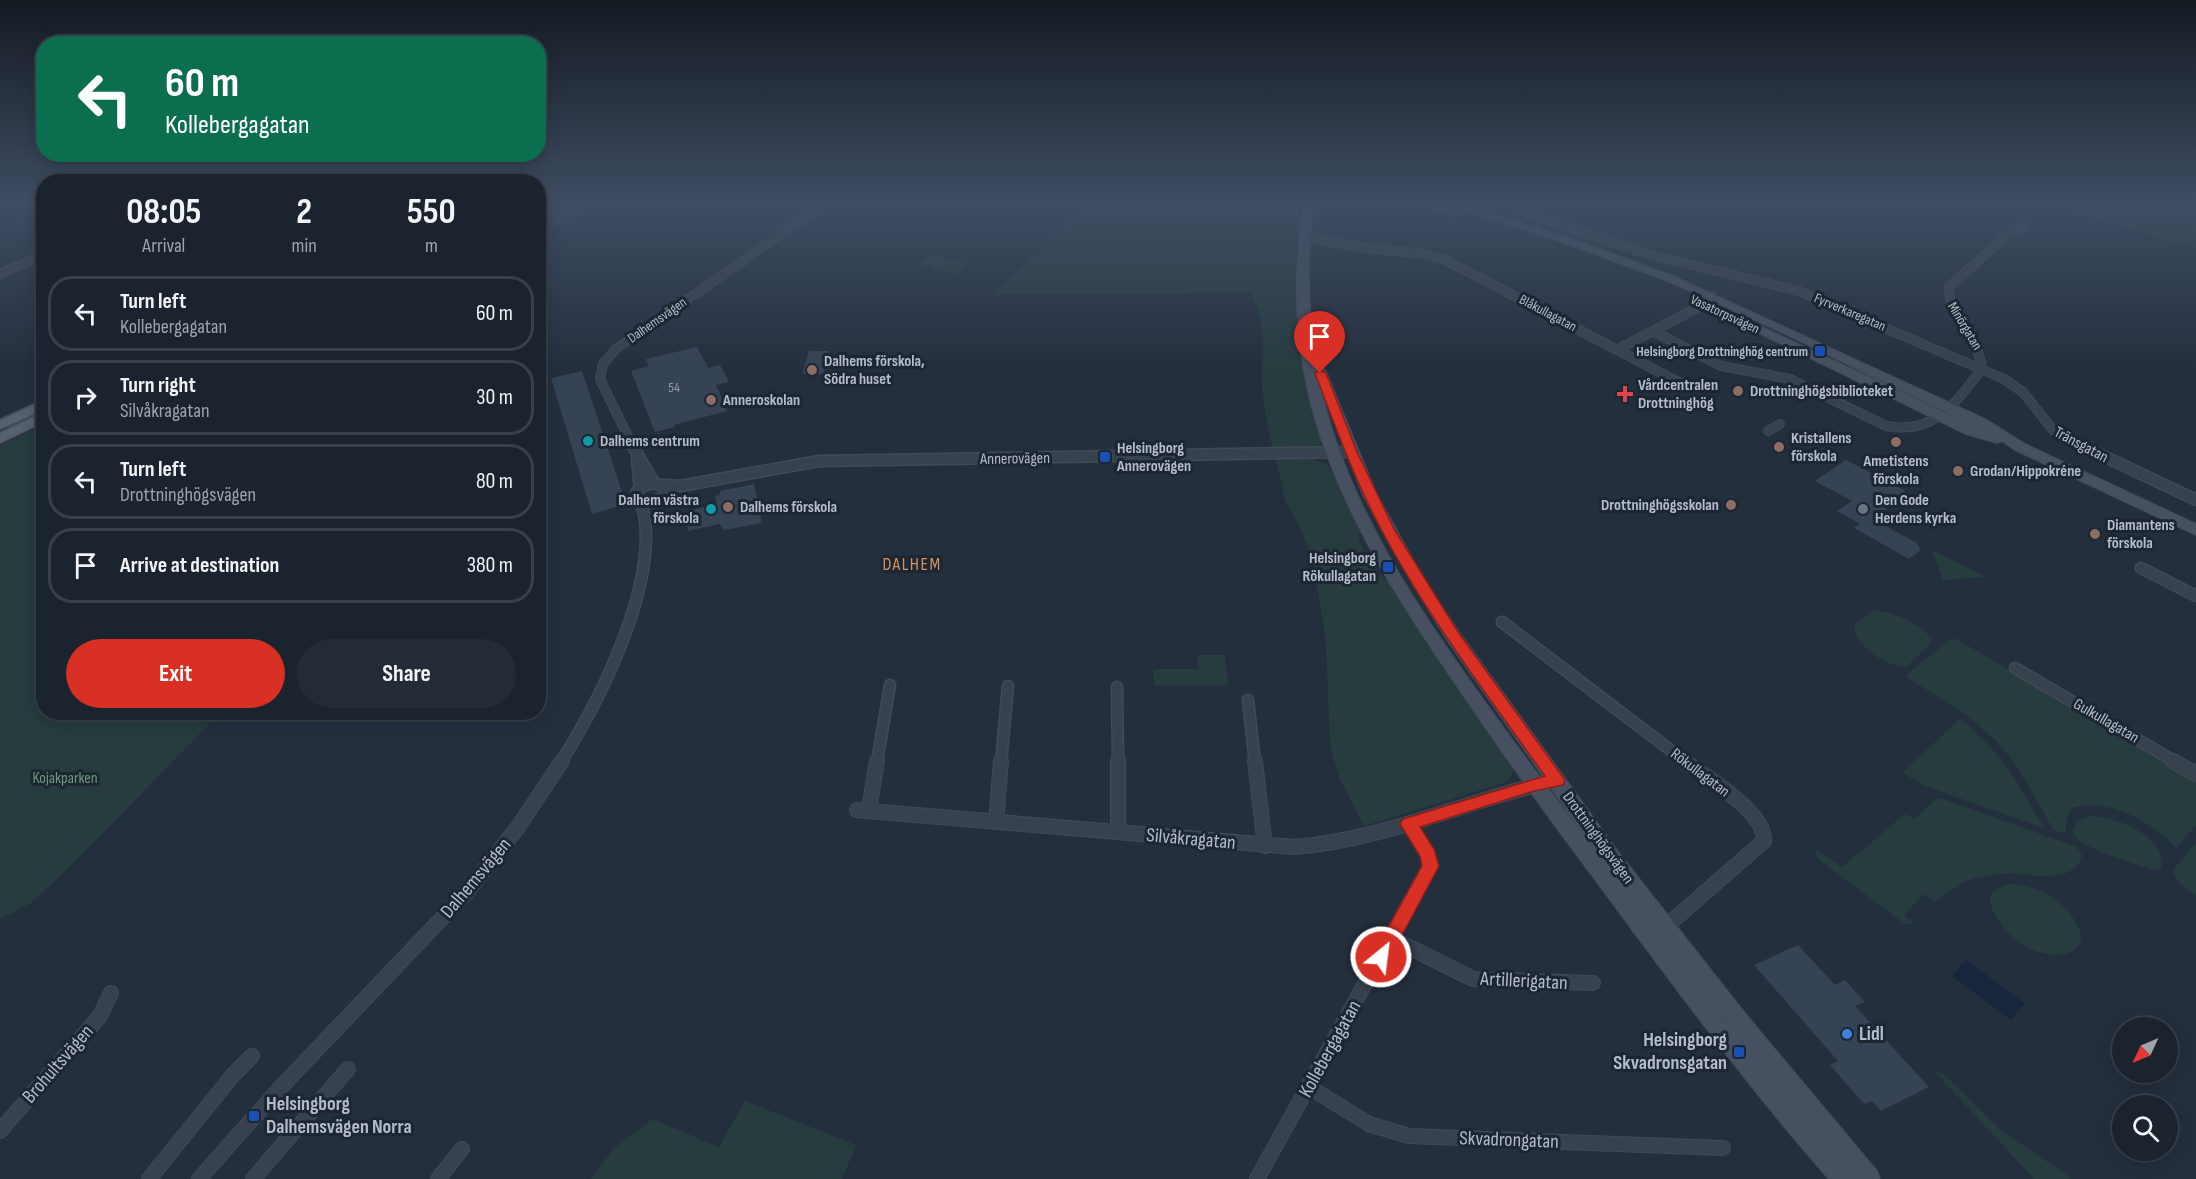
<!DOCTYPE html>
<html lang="en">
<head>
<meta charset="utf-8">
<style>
  :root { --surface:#1b232e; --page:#242b36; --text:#f1f3f6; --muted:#a0a4aa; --line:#39404a; --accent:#d93025 }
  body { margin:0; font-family:"Sofia Sans Condensed",sans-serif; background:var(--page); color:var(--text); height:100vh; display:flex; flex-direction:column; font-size:22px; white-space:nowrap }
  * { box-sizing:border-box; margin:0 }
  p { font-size:20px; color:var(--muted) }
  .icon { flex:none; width:33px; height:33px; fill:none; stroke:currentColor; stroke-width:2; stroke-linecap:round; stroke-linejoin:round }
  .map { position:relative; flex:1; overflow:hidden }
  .sheet { position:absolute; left:36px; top:174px; width:510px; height:546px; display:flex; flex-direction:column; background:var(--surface); border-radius:24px; box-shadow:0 3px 15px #0003,0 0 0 2px var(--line) }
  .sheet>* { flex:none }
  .top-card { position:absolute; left:36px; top:36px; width:510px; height:126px; border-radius:24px; box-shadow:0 3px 15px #0003,0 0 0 2px var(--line); background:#0b6e4f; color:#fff; overflow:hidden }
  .needle { width:39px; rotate:226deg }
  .controls { position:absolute; left:2112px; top:1017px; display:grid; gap:12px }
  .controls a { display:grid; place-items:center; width:66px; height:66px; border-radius:50%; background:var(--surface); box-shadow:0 3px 15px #0003,0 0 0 2px var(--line); font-size:30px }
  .pin { position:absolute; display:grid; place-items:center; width:51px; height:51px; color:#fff; margin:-62px -26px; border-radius:50% 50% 50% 0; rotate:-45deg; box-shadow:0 0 6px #0007 }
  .pin .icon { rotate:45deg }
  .me { position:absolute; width:66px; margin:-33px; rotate:29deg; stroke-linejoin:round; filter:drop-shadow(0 0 4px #0008) }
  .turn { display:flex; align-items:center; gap:21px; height:126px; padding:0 30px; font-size:27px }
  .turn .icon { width:78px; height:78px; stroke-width:2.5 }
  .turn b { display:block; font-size:42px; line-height:51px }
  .eta { display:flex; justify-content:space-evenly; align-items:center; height:102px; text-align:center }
  .eta b { font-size:36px; font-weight:700; line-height:42px }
  .primary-button { display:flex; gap:12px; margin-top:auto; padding:12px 30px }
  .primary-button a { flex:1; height:69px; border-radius:36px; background:var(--accent); color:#fff; font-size:24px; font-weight:700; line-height:69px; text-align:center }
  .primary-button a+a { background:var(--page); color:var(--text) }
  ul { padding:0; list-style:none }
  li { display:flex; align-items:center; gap:18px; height:75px; margin:0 12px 9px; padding:0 18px; border:3px solid var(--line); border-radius:24px }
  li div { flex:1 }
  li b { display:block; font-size:22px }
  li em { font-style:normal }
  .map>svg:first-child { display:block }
  .green { fill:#263c3f }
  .water { fill:#17263c }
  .building { fill:#364354 }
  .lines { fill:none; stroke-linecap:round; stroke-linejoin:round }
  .street-far2-casing { stroke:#414a57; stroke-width:10 }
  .street-far1-casing { stroke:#414a57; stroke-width:13 }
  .street-casing { stroke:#414a57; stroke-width:16 }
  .secondary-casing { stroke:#414a57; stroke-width:2 }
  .primary-casing { stroke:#414a57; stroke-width:3 }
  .street-far2 { stroke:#38414e; stroke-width:8 }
  .street-far1 { stroke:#38414e; stroke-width:10 }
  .street { stroke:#38414e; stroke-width:14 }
  .secondary { fill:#465061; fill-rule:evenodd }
  .primary { fill:#56606e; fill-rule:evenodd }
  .route { fill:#d93025; stroke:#8d1f18; stroke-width:1.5 }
  .transit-dot { fill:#1a4fb4; stroke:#1d2633; stroke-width:2 }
  .education-dot { fill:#8d6e63; stroke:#1d2633; stroke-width:2 }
  .health-dot { fill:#e0444e; stroke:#1d2633; stroke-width:2 }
  .culture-dot { fill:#0f9aa8; stroke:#1d2633; stroke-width:2 }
  .worship-dot { fill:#6b7280; stroke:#1d2633; stroke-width:2 }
  .shop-dot { fill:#3f7fe0; stroke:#1d2633; stroke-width:2 }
  .labels { text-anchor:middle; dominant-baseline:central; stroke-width:6; stroke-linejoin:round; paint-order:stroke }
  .far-street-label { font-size:14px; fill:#b4bcc9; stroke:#1d2633 }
  .far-poi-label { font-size:14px; font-weight:bold; fill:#b4bcc9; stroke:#1d2633; text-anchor:end }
  .number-label { font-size:14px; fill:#929caa }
  .poi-label { font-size:16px; font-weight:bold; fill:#b4bcc9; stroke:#1d2633; text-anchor:start }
  .street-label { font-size:16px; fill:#b4bcc9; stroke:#1d2633 }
  .park-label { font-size:16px; fill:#6b9a76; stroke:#1d2633 }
  .neighbourhood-label { font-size:18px; letter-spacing:1.5px; fill:#d59563; stroke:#1d2633 }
  .near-street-label { font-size:20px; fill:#b4bcc9; stroke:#1d2633 }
  .near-poi-label { font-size:20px; font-weight:bold; fill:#b4bcc9; stroke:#1d2633; text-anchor:start }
</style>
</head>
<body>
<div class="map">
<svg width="2196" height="1179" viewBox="0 0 2196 1179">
  <rect width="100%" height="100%" fill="#242f3e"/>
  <path class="green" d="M538,203H599L539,237Z
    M1092,203H1303L1296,241L1298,331L1322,442C1310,453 1289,450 1273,451C1268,429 1264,408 1262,385C1260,350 1270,327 1250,293L992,295Z
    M2045,203H2196V249Z
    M932,254L968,263L956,274L919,264Z
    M43,425L44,712L220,713L71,866L31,903L0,919V446Z
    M1276,459H1312L1327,464L1335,476L1360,527L1359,541L1375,570L1392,584L1417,627L1514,764L1513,774L1507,782L1364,826L1339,777L1330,745L1326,640L1313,563L1303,535L1285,500Z
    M1932,550L1987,577L1943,580Z
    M1874,610C1898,613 1914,622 1932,638L1928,647L1906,667C1885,666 1864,650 1854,632L1855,624Z
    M1951,639H1956L2196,778V825L2176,848C2152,822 2108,797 2072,808L2067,818L2065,832L2061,833L2053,829C2036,801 2021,767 1998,743C1973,716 1939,698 1908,678L1907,674Z
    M1197,655H1225L1228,685L1154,686L1153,669H1198Z
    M1960,719C2003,754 2017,781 2044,828L1928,787L1902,773Z
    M1940,798L2077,847L2082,855C2076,883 2038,875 2017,874C2007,873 1995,874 1985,876C1966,878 1950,891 1936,902L1924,894L1904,915L1914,923L1910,925L1905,924L1818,859L1814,848L1842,867L1905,814L1915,819L1936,799Z
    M2091,816C2116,817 2167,835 2161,868L2152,870C2136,864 2082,849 2074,835C2071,830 2077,823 2081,819Z
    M2196,842V896C2187,889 2175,882 2173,870Z
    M2011,884C2025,885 2038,889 2051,896C2064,905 2097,937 2072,951C2042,968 1991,929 1990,898C1995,888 2001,886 2011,884Z
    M1934,1071L1944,1074L2002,1131L2073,1179H2034Z
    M745,1101L856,1145L842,1179H591L614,1148L652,1119L719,1147Z"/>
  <path class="water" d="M1966,960L2025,1003L2011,1020L1952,976Z"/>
  <path class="building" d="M697,347L708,368L720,365L729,382L716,385L727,411L674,425L675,427L655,432L631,371L649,366L646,359Z
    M809,351H829L823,374H802Z
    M582,371L626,504L592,514L551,378Z
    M1846,460L1904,490L1908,498H1901L1872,519L1917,543L1921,550L1909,559L1854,528L1860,524L1837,511L1852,501L1815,481Z
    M754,484L762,523L724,530L720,524L688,531L686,511L717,505L715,496L720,495V491Z
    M1798,945L1835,985L1845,980L1865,1002L1855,1006L1929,1087L1881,1111L1872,1101L1864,1104L1830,1065L1838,1061L1754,965Z"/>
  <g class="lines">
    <g class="street-far2-casing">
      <path id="street-far2" d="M1509,203L1534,216L1651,255L1799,291L2004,379L2023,392L2053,430L2079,445
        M1304,237L1365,248L1424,254L1444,259L1684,385
        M0,274L44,255
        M1712,296L1704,304L1653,331L1721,366L1790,379L1886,426C1935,435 1955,403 1982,369C1979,337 1948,320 1949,287L2009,233L2023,227
        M1618,349L1653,331
        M1768,431L1780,424
        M632,445L600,379L603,364L616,349L826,203"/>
    </g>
    <g class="street-far1-casing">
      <path id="street-far1" d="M631,443L654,483
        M2076,443L2196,500
        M637,458L640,488
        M654,483L666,487L665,496L652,502L637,500V491L643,486Z
        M664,485L680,486L819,461L1351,452
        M2141,568L2196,596
        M1502,622L1686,762
        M2015,668L2176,762
        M1117,687L1118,762
        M1248,700L1255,762
        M561,762C600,700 664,576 641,502
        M877,762L890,685
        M1001,762L1008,686"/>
    </g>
    <g class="street-casing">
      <path id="street" d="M1118,761V832
        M1255,761L1265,846
        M2173,761L2196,774
        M857,810L1294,847C1385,840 1469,799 1557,780
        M869,810L877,761
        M996,821L1001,761
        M1662,930L1764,841C1767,813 1705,776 1684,761
        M1391,938L1473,979L1593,983
        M1309,1087L1369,1124L1409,1136L1723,1148
        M0,1131L100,1016L111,993
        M149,1179L233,1075L252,1056
        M199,1179L281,1087L466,893L518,827L562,761
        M253,1179L348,1069
        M438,1179L462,1149
        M1257,1179L1430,866L1428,854L1409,824"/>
    </g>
    <g class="secondary-casing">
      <path id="secondary" d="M1305,203H1315C1305,258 1308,314 1317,369H1324L1326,372L1377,495L1425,581L1459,632L1619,853L1748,1017L1877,1171L1880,1179H1829C1744,1083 1669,979 1593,877C1548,817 1505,757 1463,695C1407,614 1351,529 1320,435C1296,362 1290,278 1305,203ZM1321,389L1363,495L1412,583L1447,640L1604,863C1566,813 1529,763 1493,713C1422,615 1348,508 1321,389ZM1619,882L1734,1031L1802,1115L1726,1022Z
        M1417,203H1432L1460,213L1455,216Z
        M1442,203H1457L1570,238L1673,276L1987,420L2025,444L2196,524V535L2015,450L2002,441L1997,443L1966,434L1724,316L1730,313L1734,314L1987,432L1775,329L1665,280L1562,242Z"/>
    </g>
    <g class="primary-casing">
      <path id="primary" d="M44,400V410L0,429V420Z
        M44,412V422L0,443V433Z"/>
    </g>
    <use href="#street-far2" class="street-far2"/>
    <use href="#street-far1" class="street-far1"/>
    <use href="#street" class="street"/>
    <use href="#secondary" class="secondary"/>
    <use href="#primary" class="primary"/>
  </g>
  <linearGradient id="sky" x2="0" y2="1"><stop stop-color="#141a22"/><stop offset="0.55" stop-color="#3f4d63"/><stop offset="1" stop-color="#3f4d63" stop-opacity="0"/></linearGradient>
  <rect width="2196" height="368" fill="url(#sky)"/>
  <path class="route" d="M1320,370L1326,373L1357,452L1394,529L1458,632L1565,780L1563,785L1534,791L1420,827L1434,849L1439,866L1387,963L1381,965L1375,963L1372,957L1422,866L1420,856L1400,824L1403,819L1545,776C1488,696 1427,616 1381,529C1354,479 1335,425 1315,373Z"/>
  <g class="transit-dot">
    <rect x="1814" y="345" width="12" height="12" rx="3"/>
    <rect x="1099" y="451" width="12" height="12" rx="3"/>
    <rect x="1382" y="561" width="12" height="12" rx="3"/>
    <rect x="1733" y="1046" width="12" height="12" rx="3"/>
    <rect x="248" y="1110" width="12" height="12" rx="3"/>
  </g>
  <g class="education-dot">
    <circle cx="812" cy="370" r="6"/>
    <circle cx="1738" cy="391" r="6"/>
    <circle cx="711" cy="400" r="6"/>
    <circle cx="1896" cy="442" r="6"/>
    <circle cx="1779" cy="447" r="6"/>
    <circle cx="1958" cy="471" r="6"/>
    <circle cx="1731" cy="505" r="6"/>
    <circle cx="728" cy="507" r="6"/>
    <circle cx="2095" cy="534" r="6"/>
  </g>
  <path class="health-dot" d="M1622 385h6v6h6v6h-6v6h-6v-6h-6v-6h6z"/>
  <g class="culture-dot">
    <circle cx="588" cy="441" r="6"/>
    <circle cx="711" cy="509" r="6"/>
  </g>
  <circle class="worship-dot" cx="1863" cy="509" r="6"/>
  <circle class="shop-dot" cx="1847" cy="1034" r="6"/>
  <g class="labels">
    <g class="far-street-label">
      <text transform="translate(1850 312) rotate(23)">Fyrverkaregatan</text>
      <text transform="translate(1548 313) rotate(28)">Blåkullagatan</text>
      <text transform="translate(1725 314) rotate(25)">Vasatorpsvägen</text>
      <text transform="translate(657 320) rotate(-35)">Dalhemsvägen</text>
      <text transform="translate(1965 326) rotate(59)">Minörgatan</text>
    </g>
    <g class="far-poi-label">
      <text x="1808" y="351">Helsingborg Drottninghög centrum</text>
    </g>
    <g class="number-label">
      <text x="674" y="387">54</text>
    </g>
    <g class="poi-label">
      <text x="824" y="361">Dalhems förskola,<tspan x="824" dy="18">Södra huset</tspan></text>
      <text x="1638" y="385">Vårdcentralen<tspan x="1638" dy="18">Drottninghög</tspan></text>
      <text x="1750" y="391">Drottninghögsbiblioteket</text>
      <text x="723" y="400">Anneroskolan</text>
      <text x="1791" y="438">Kristallens<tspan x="1791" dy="18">förskola</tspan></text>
      <text x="600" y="441">Dalhems centrum</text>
      <text x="1117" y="448">Helsingborg<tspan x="1117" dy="18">Annerovägen</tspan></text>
      <text x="1896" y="461" text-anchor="middle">Ametistens<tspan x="1896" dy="18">förskola</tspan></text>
      <text x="1970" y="471">Grodan/Hippokréne</text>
      <text x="699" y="500" text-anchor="end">Dalhem västra<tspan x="699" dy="18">förskola</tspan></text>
      <text x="1875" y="500">Den Gode<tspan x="1875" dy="18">Herdens kyrka</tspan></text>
      <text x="1719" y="505" text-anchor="end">Drottninghögsskolan</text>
      <text x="740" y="507">Dalhems förskola</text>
      <text x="2107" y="525">Diamantens<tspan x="2107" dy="18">förskola</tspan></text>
      <text x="1376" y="558" text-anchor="end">Helsingborg<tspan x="1376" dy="18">Rökullagatan</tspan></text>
    </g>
    <g class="street-label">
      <text transform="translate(2081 445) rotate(28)">Tränsgatan</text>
      <text transform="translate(1015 459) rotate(-1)">Annerovägen</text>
      <text transform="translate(2106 721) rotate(30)">Gulkullagatan</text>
      <text transform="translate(1700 773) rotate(37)">Rökullagatan</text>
      <text transform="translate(1598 838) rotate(54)">Drottninghögsvägen</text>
    </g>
    <g class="park-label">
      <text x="65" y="778">Kojakparken</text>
    </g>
    <g class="neighbourhood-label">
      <text x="912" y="564">DALHEM</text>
    </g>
    <g class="near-street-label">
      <text transform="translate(1191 839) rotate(5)">Silvåkragatan</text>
      <text transform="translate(476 878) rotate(-50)">Dalhemsvägen</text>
      <text transform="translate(1524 981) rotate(3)">Artillerigatan</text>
      <text transform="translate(1330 1049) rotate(-61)">Kollebergagatan</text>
      <text transform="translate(58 1064) rotate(-49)">Brohultsvägen</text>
      <text transform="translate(1509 1140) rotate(2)">Skvadrongatan</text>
    </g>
    <g class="near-poi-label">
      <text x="1859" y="1034">Lidl</text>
      <text x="1727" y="1040" text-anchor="end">Helsingborg<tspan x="1727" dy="23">Skvadronsgatan</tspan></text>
      <text x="266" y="1104">Helsingborg<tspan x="266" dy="23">Dalhemsvägen Norra</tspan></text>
    </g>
  </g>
</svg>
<div class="controls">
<a><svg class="needle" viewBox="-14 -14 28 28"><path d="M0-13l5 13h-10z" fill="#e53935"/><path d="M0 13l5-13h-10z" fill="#a0a4aa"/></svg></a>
<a><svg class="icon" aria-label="search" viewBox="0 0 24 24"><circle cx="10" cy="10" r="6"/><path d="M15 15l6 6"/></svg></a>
</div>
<div class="pin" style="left:1320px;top:373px;background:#d93025"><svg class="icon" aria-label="arrive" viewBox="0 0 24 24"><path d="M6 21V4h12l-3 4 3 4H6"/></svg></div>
<svg class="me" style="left:1381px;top:957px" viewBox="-20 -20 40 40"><circle r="17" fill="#d93025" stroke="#fff" stroke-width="3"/><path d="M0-11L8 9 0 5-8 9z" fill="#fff"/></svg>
<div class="top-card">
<div class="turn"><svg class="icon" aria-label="left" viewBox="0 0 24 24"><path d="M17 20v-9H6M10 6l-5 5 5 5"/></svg><div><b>60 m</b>Kollebergagatan</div></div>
</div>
<section class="sheet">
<div class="eta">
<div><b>08:05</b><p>Arrival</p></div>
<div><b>2</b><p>min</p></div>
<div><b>550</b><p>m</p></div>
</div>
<ul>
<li><svg class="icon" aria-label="left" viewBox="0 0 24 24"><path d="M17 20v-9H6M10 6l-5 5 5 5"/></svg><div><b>Turn left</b><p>Kollebergagatan</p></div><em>60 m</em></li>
<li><svg class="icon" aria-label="right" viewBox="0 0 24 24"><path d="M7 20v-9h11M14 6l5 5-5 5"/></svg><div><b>Turn right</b><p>Silvåkragatan</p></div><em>30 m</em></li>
<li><svg class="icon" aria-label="left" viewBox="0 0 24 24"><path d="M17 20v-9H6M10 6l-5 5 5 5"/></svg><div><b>Turn left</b><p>Drottninghögsvägen</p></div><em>80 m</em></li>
<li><svg class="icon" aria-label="arrive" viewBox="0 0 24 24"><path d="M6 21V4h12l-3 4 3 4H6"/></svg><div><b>Arrive at destination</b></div><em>380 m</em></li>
</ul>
<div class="primary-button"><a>Exit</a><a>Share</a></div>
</section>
</div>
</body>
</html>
